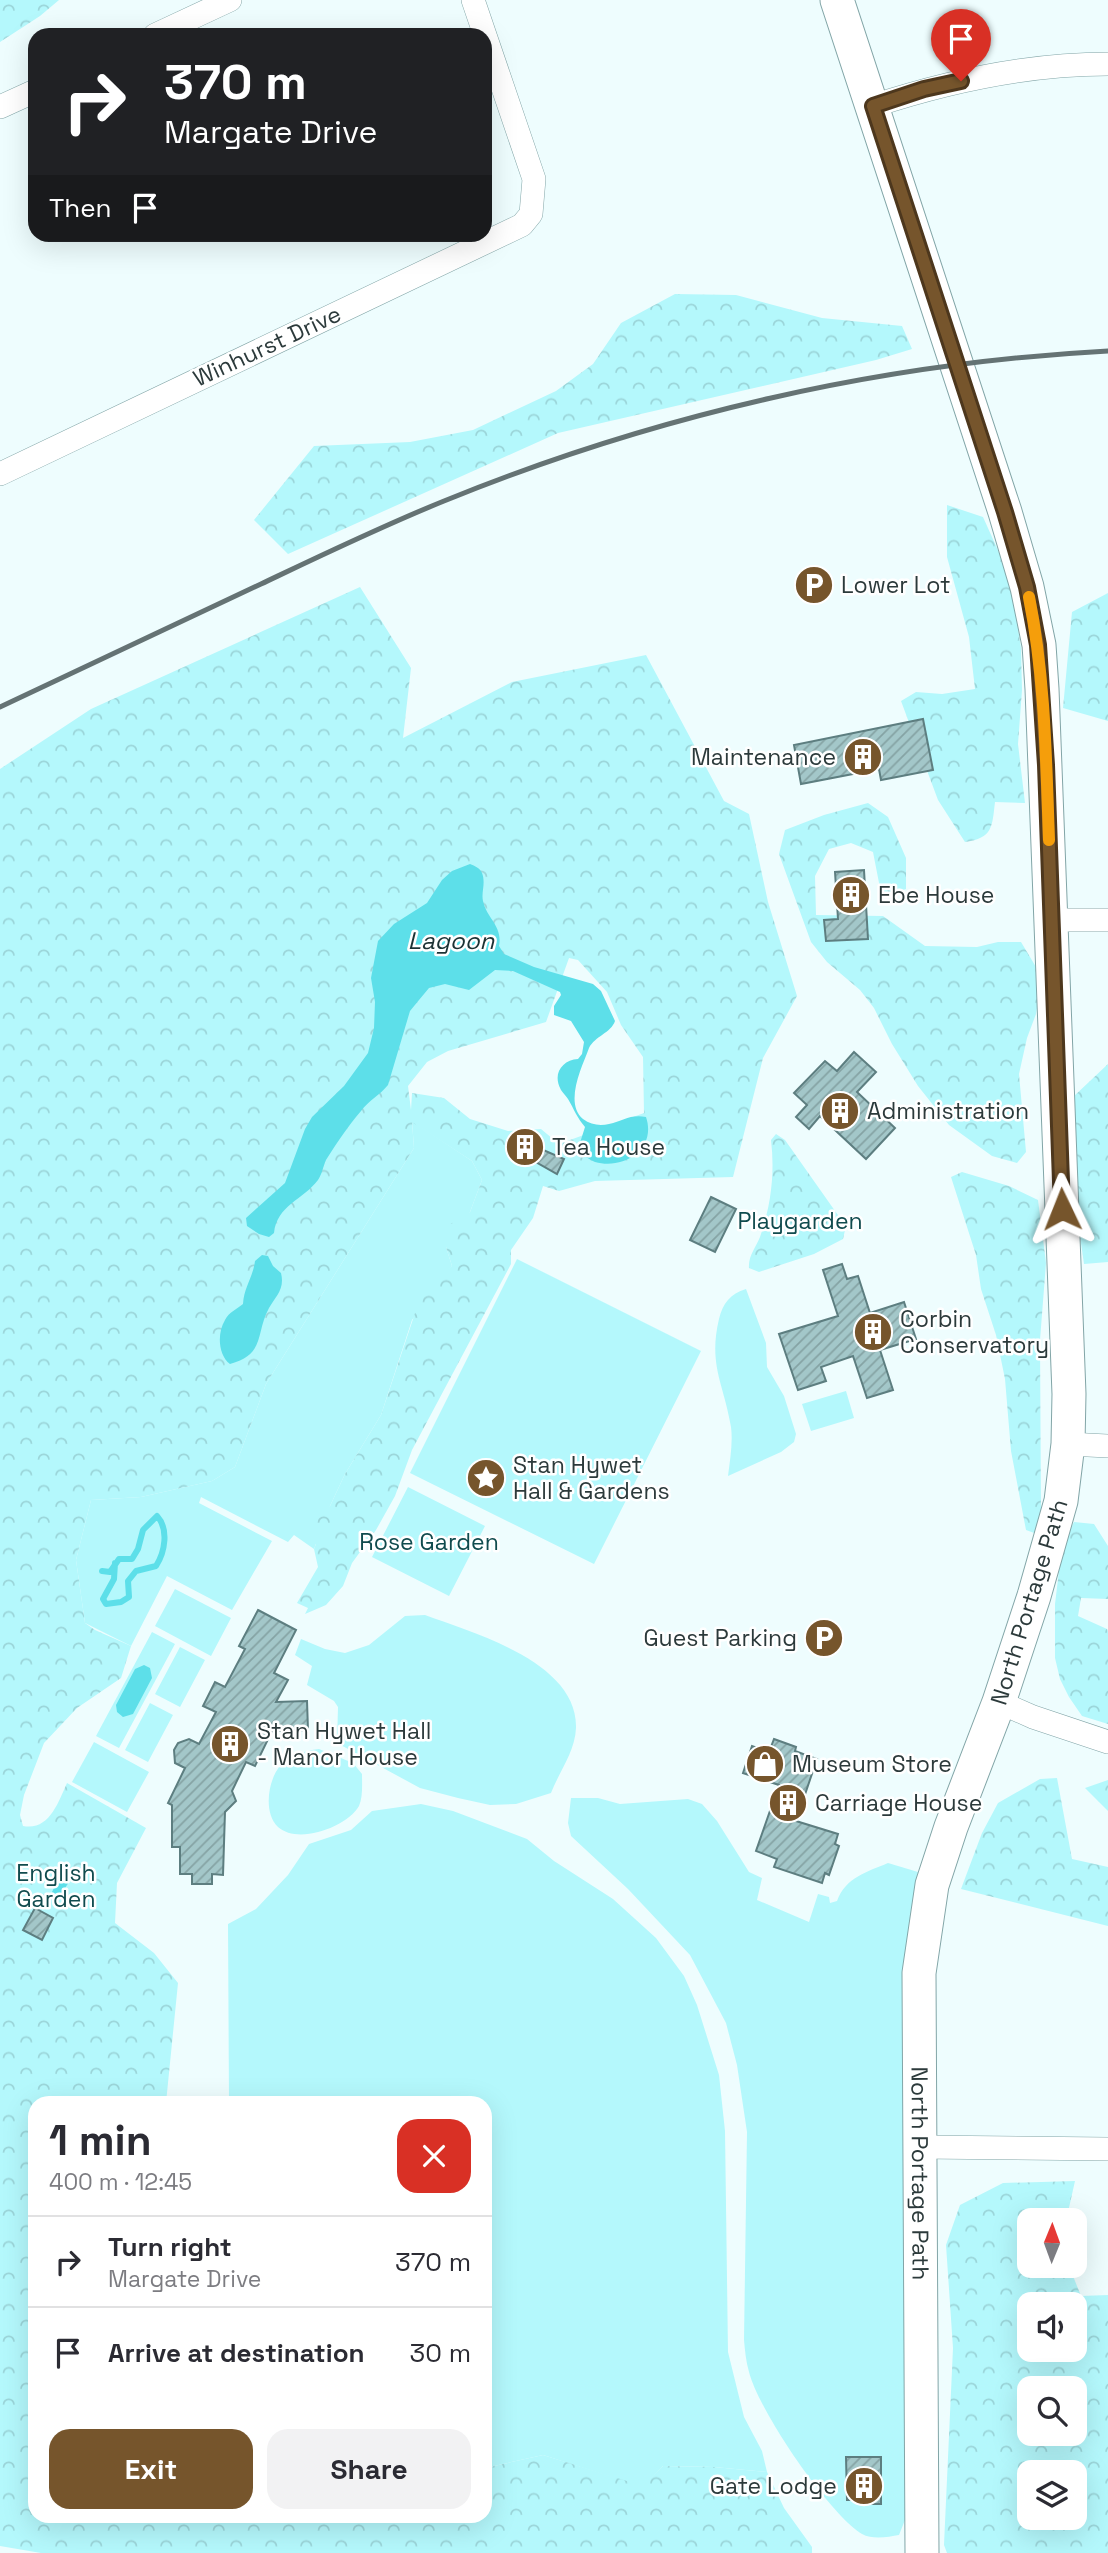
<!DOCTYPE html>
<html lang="en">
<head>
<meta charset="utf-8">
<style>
  :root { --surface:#fff; --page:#f2f2f3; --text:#2b2b33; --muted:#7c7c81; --line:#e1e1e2; --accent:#76552c }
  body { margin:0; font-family:"Space Grotesk",sans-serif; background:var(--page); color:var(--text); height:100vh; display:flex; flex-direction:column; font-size:26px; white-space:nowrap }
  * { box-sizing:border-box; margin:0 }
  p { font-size:23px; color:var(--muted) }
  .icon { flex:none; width:38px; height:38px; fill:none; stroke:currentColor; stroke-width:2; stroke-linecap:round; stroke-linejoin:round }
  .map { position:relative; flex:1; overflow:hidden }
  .panel { position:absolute; left:28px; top:2096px; width:464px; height:427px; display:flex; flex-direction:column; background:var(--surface); border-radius:21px; box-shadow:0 7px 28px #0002 }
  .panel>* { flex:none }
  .guide { position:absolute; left:28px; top:28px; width:464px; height:214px; border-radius:21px; box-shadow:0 7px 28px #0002; background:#202124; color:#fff; overflow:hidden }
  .needle { width:46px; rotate:1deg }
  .tools { position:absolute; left:1017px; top:2208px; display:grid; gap:14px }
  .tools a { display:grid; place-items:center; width:70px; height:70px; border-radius:14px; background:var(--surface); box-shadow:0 7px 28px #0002; font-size:35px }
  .pin { position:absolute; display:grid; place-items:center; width:60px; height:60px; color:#fff; margin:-72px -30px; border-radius:50% 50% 50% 0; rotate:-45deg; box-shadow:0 0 7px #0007 }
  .pin .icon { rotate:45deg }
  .me { position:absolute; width:77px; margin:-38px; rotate:358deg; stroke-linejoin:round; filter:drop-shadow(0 0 5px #0008) }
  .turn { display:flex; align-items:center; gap:24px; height:147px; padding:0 21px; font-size:32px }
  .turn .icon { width:91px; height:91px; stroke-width:2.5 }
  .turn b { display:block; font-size:49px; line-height:60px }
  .then { display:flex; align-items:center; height:66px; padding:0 21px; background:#0003; gap:14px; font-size:26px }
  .round { display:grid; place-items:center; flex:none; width:74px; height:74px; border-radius:21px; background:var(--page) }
  .summary { display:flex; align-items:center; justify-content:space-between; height:119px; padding:0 21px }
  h1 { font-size:42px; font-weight:800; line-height:52px }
  .button { display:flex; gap:14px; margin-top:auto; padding:14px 21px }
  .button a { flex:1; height:80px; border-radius:21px; background:var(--accent); color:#fff; font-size:28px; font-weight:800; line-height:80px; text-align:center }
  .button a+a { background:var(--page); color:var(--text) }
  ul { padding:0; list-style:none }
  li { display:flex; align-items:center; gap:21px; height:91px; padding:0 21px; border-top:2px solid var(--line) }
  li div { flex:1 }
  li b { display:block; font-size:26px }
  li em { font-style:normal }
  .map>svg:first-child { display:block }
  .green { fill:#b4f8fc }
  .forest { fill:url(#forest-crowns); fill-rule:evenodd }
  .water { fill:#5ddfe9 }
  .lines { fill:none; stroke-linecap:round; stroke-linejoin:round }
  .stream { stroke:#5ddfe9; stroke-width:6 }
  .building { fill:url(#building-hatch); stroke:#5d7e80; stroke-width:2 }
  .minor-casing { stroke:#82a5a7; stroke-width:24 }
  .secondary-casing { stroke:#82a5a7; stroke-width:35 }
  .minor { stroke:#fff; stroke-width:23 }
  .secondary { stroke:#fff; stroke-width:33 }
  .rail { stroke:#657374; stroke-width:5 }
  .route-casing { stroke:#4d371d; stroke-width:18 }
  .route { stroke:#76552c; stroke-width:12 }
  .slow { stroke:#f59e0b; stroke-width:12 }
  .labels { text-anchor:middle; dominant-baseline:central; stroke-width:5; stroke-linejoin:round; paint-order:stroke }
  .street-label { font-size:23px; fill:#2c3a3b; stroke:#fff }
  .poi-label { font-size:23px; fill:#2c3a3b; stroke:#fff; text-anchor:start }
  .park-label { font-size:23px; fill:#104b4e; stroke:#fff }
  .water-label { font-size:24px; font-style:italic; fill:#1c3234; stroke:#fff }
</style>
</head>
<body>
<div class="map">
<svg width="1108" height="2553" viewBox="0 0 1108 2553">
  <defs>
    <pattern id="forest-crowns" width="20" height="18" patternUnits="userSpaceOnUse" patternTransform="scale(1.75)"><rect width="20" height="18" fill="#b4f8fc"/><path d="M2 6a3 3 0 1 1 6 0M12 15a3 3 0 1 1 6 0" fill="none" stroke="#9bd5d9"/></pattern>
    <pattern id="building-hatch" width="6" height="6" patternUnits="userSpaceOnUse" patternTransform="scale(1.75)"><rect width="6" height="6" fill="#a3c7c9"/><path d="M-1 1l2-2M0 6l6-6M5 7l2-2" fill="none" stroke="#85a3a4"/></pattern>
  </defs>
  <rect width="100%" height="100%" fill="#eefdfe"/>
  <path class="green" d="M412,1121L472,1161L482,1180L470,1212L446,1247L452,1266L412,1320L381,1415L345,1474L330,1506L314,1549L294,1535L288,1542L201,1497L199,1503L272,1541L232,1610L167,1576L131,1646L85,1623L76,1560L91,1500L141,1497L212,1481L235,1467L266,1384L414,1148Z
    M517,1259L701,1351L594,1564L410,1473Z
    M746,1289L766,1343L767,1367L784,1396L796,1434L794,1442L781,1452L728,1476C730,1460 733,1443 731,1427C724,1384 708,1365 719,1319C723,1303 730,1294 746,1289Z
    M846,1391L854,1418L811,1431L802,1404Z
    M408,1487L485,1526L449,1596L372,1557Z
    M175,1589L231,1618L211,1656L155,1626Z
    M425,1615C474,1633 578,1662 576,1728C575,1752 559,1772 551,1793L516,1804L490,1805L458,1798L420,1788L337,1743L338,1707L334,1701L307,1685L312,1666L295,1655L301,1639L325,1649L345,1653L369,1645L405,1616Z
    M152,1632L175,1644L119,1748L96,1736Z
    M180,1647L205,1660L180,1707L155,1694Z
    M150,1703L173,1715L148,1762L125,1750Z
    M94,1742L149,1772L127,1812L72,1782Z
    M319,1749L353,1763L362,1774C362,1784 363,1797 359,1806C347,1827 298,1845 278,1827C263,1813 268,1780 280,1766C290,1755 304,1751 319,1749Z
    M571,1798H598L620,1804L688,1799L702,1804L717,1821L749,1872L762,1878L757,1900L809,1922L818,1894L829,1897L830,1903L837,1901C846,1877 867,1872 888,1863L918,1872L912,1918L906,2502L905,2520L899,2535C888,2537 873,2540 862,2534C828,2513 759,2411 749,2372C746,2362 745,2351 744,2340L747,2132L737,2065L726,2023L690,1955L628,1889L571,1836L568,1823Z
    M421,1804L453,1811L527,1839L554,1861L613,1899L656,1938L684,1976L697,2005L719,2075L725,2131L728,2352L744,2417L762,2451L767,2472L714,2467L663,2466L643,2487L543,2455L485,2468V2104L229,2103L228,1924L256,1909L288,1875L309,1844L351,1830L372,1811Z"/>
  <path class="forest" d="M0,0H59L40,16L0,42Z
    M675,294L736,295L822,318L902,326L912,349L876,360L558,433L288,554L254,520L314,446L410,442L473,430L556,391L593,364L621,323Z
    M947,505L983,517L1010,577L1021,648L1022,690L1018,744L1025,803L995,802C992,827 993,838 965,842L938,800L901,701L916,692L942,694L975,689L969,637L947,557Z
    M360,587L411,668L403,738L512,682L646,655L724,801L749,814L768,902L797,996L763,1058L733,1177L595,1181L559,1191L543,1186L533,1218L511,1250V1264L412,1450L395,1496L376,1530L352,1563L343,1586L326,1605L305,1614L308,1608L297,1603L318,1567L314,1549L316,1544L308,1522L330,1506L345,1474L381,1415L421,1295L452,1266L446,1247L447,1226L470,1212L482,1180L472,1161L412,1122L414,1148L266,1384L235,1467L212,1481L141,1497L91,1500L76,1560L85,1623L95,1630L131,1646L121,1678L77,1708L44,1743L24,1795L20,1815L23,1826C49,1831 58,1803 67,1783L146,1828L117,1883L115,1923L154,1953L178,1983L166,2103L35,2104V2516H485V2468L543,2455L643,2486L663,2466L714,2467L767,2472L784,2508L812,2547V2553H41L0,2546V769L91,709ZM569,958L578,960L607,992L621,1025L643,1057L644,1113L559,1144L541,1129L508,1131L470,1119L444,1098L412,1093L411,1110L408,1086L427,1062L448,1051L546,1022Z
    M1108,593V721L1063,708L1072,612Z
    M868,803L888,817L906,858V889L886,896L880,888L873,852L851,843L829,849L815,876L816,915L883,916L925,946L977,947L998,942H1021L1042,977L1036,1014L1027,1038L1019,1074L1026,1152L1017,1163L992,1156L949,1125L918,1086L892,1044L874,1008L860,990L827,962L811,942L779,854L785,830L824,815Z
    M1108,1064V1262L1084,1264L1077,1216L1072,1098Z
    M776,1134L785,1140L840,1218L845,1230L843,1239L814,1254L759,1272L749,1268C748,1256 756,1247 760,1237C771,1206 775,1173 771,1140Z
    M962,1172L1009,1186L1038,1200L1046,1263L1040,1340L1041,1515L1037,1534L1026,1530L1011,1451L1005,1379L996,1335L981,1289L976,1255L951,1177Z
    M1074,1522L1094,1524L1108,1546V1599L1081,1598L1078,1616L1107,1629L1108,1632V1724L1082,1716L1069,1697L1060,1679L1055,1658V1604L1062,1546Z
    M1057,1778L1072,1859L1108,1867V1926L961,1889L982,1833L998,1803L1040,1779Z
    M1108,1780V1811L1085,1788Z
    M1075,2181L1066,2221H1029V2266H1069L1081,2296L1108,2295V2553H947L944,2545L953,2348L946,2245L960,2205L1003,2183ZM1029,2305H1074V2350H1029ZM1029,2389H1074V2434H1029ZM1029,2473H1074V2518H1029Z"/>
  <path class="water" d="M470,864C475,866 480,868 482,873C486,883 481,892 483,901C487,919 503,926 499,946L504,954L534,967L593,984L601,991L615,1021C611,1033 595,1036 589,1048C582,1067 564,1103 583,1119C591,1125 600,1126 609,1124C623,1121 630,1114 646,1117C657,1150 623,1170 595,1162C590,1160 585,1156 581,1153L579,1146L585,1127C577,1118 574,1109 568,1099C566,1096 563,1093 561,1090C552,1074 562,1060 578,1059L582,1054L584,1042L571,1021L554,1015V1006L561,995L560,992L513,971L495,970L469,990L445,984L429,988L419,1000L410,1011L388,1085C380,1095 368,1101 361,1111C348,1126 336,1144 326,1160C323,1167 322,1174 318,1180C303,1200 277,1205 274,1233L269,1237L259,1234L247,1226L246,1218L285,1183L305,1129L312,1117L344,1086L368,1053L374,1028L375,1002L371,978L378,941L394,924L427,903L442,880L452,871Z
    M262,1255L268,1256L273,1266L281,1273C285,1289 276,1296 269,1308C255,1334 266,1354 230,1364C218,1355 217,1333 225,1320C229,1312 237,1309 243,1304C244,1287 253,1277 255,1261Z
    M144,1665L150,1668L152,1678L133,1714L123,1717L117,1712L116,1705L135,1669Z
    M64,1867L74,1872L61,1896L56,1898L52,1892Z"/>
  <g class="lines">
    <path class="stream" d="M102,1571L110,1572L119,1559H132L138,1549L143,1530L157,1516C169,1529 165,1552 156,1566L136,1571L128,1581L129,1597L121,1602L106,1604L103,1599L114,1579L115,1563"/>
  </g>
  <path class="building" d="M923,719L933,770L881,780L879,769L801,784L794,745Z
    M864,870L868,939L826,941L824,920L838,919L835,872Z
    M854,1052L876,1072L857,1092L895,1128L866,1159L820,1116L809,1129L796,1117L807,1105L794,1093L825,1061L837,1071Z
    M518,1139L564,1159L557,1174L513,1149Z
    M711,1197L736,1209L715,1252L690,1240Z
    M842,1264L847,1279L858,1276L870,1313L904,1302L916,1339L880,1350L893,1390L867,1398L853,1356L821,1367L826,1381L798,1390L779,1334L838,1316L823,1270Z
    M258,1610L296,1630L274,1673L288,1680L276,1702L307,1701L308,1730L272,1731L255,1766L246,1762L232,1791L236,1801L225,1812L223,1875L212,1874V1884H192V1874H180V1847H172V1805L168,1803L185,1768L175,1763L174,1750L178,1743L189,1739L199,1744L216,1712L203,1706L215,1682L225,1687L245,1649L239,1646Z
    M774,1739L796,1747L795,1751L817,1759L796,1821L838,1834L835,1844L839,1846L829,1875L825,1873L822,1883L774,1867L777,1859L756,1851L779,1785L743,1773L752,1746L769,1752Z
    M35,1908L53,1918L42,1940L23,1930Z
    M846,2457H881V2504H862V2500H847Z"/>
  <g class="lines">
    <g class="minor-casing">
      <path id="minor" d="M155,35L230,0
        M873,106C949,81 1027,64 1108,64
        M0,107L35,91
        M0,474L522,225L531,214L534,179L473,0
        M1051,920H1108
        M1068,1444L1108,1446
        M999,1702L1033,1717L1108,1742
        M921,2147L1108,2149"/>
    </g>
    <g class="secondary-casing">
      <g id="secondary">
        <path id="s1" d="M837,0L1005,512L1027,587L1039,645L1042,689L1069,1394L1068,1444L1061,1501L1034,1596L999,1702L951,1827L932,1885L919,1973L922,2553"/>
      </g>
    </g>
    <use href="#minor" class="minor"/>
    <use href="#secondary" class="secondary"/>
    <path class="rail" d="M0,707C87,666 174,625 261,584C322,555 382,526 444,501C655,415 881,363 1108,351"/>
  </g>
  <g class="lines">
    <g class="route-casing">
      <path id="route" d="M961,81L924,89L873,106L1005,512L1027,587L1038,645L1046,765L1062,1209"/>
    </g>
    <use href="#route" class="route"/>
    <path class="slow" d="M1029,597C1045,677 1046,758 1049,840"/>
  </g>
  <defs>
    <g id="parking-disc" transform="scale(2.0125)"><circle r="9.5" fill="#76552c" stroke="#fff"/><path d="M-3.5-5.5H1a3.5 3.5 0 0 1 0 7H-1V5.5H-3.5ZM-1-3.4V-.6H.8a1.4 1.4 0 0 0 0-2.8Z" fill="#fff"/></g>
    <g id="building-disc" transform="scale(2.0125)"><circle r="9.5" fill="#76552c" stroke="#fff"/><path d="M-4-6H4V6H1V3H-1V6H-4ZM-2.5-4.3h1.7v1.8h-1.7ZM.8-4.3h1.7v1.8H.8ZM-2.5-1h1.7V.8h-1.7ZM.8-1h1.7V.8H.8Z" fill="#fff"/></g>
    <g id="sight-disc" transform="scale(2.0125)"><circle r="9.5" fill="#76552c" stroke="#fff"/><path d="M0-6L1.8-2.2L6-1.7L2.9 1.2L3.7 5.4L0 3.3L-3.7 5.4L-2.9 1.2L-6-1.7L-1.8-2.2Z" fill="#fff"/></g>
    <g id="shop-disc" transform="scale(2.0125)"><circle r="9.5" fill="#76552c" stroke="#fff"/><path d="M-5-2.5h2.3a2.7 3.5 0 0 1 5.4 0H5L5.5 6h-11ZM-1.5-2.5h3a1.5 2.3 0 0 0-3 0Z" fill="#fff"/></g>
  </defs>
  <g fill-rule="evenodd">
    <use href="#parking-disc" x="814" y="585"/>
    <use href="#building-disc" x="863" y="757"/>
    <use href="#building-disc" x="851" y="895"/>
    <use href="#building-disc" x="840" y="1111"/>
    <use href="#building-disc" x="525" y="1147"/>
    <use href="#building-disc" x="873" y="1332"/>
    <use href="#sight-disc" x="486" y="1478"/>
    <use href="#parking-disc" x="824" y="1638"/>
    <use href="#building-disc" x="230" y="1744"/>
    <use href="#shop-disc" x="765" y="1764"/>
    <use href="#building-disc" x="788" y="1803"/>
    <use href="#building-disc" x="864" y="2486"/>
  </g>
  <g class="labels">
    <g class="street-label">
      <text transform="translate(267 346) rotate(-25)">Winhurst Drive</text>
      <text transform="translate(1029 1602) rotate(-73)">North Portage Path</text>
      <text stroke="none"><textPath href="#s1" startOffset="2228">North Portage Path</textPath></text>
    </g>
    <g class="poi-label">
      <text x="841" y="585">Lower Lot</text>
      <text x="836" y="757" text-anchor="end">Maintenance</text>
      <text x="878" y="895">Ebe House</text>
      <text x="867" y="1111">Administration</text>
      <text x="552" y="1147">Tea House</text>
      <text x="900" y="1319">Corbin<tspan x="900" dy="26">Conservatory</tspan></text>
      <text x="513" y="1465">Stan Hywet<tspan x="513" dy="26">Hall &amp; Gardens</tspan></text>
      <text x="797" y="1638" text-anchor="end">Guest Parking</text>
      <text x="257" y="1731">Stan Hywet Hall<tspan x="257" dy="26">- Manor House</tspan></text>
      <text x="792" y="1764">Museum Store</text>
      <text x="815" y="1803">Carriage House</text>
      <text x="837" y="2486" text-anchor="end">Gate Lodge</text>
    </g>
    <g class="park-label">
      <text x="800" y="1221">Playgarden</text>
      <text x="429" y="1542">Rose Garden</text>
      <text x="56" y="1873">English<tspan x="56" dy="26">Garden</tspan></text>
    </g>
    <g class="water-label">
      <text x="451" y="940">Lagoon</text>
    </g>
  </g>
</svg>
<div class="tools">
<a><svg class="needle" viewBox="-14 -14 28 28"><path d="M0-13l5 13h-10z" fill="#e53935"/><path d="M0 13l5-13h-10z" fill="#7c7c81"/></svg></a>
<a><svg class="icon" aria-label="sound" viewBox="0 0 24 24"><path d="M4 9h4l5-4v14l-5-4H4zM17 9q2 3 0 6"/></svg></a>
<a><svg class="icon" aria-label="search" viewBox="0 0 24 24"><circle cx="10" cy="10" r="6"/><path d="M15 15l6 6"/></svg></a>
<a><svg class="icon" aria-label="layers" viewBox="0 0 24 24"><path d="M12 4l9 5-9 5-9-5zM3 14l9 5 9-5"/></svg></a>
</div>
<div class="pin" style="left:961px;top:81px;background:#d93025"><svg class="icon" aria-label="arrive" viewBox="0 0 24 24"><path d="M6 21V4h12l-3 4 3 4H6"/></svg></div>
<svg class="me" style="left:1062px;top:1209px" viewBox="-20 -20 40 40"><path d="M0-17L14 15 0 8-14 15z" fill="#76552c" stroke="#fff" stroke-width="4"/></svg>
<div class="guide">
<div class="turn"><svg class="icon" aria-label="right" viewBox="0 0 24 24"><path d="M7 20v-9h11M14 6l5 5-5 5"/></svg><div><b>370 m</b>Margate Drive</div></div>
<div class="then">Then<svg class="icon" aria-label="arrive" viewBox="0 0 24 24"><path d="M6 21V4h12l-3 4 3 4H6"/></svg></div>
</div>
<section class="panel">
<div class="summary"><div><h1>1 min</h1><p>400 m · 12:45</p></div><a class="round" style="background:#d93025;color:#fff"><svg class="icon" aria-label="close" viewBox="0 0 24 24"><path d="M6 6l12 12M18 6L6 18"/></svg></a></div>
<ul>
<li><svg class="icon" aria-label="right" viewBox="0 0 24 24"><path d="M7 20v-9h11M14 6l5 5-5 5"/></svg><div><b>Turn right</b><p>Margate Drive</p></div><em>370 m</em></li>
<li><svg class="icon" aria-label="arrive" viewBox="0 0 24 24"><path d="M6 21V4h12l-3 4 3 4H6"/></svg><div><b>Arrive at destination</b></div><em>30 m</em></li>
</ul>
<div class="button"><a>Exit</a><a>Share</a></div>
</section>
</div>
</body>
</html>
